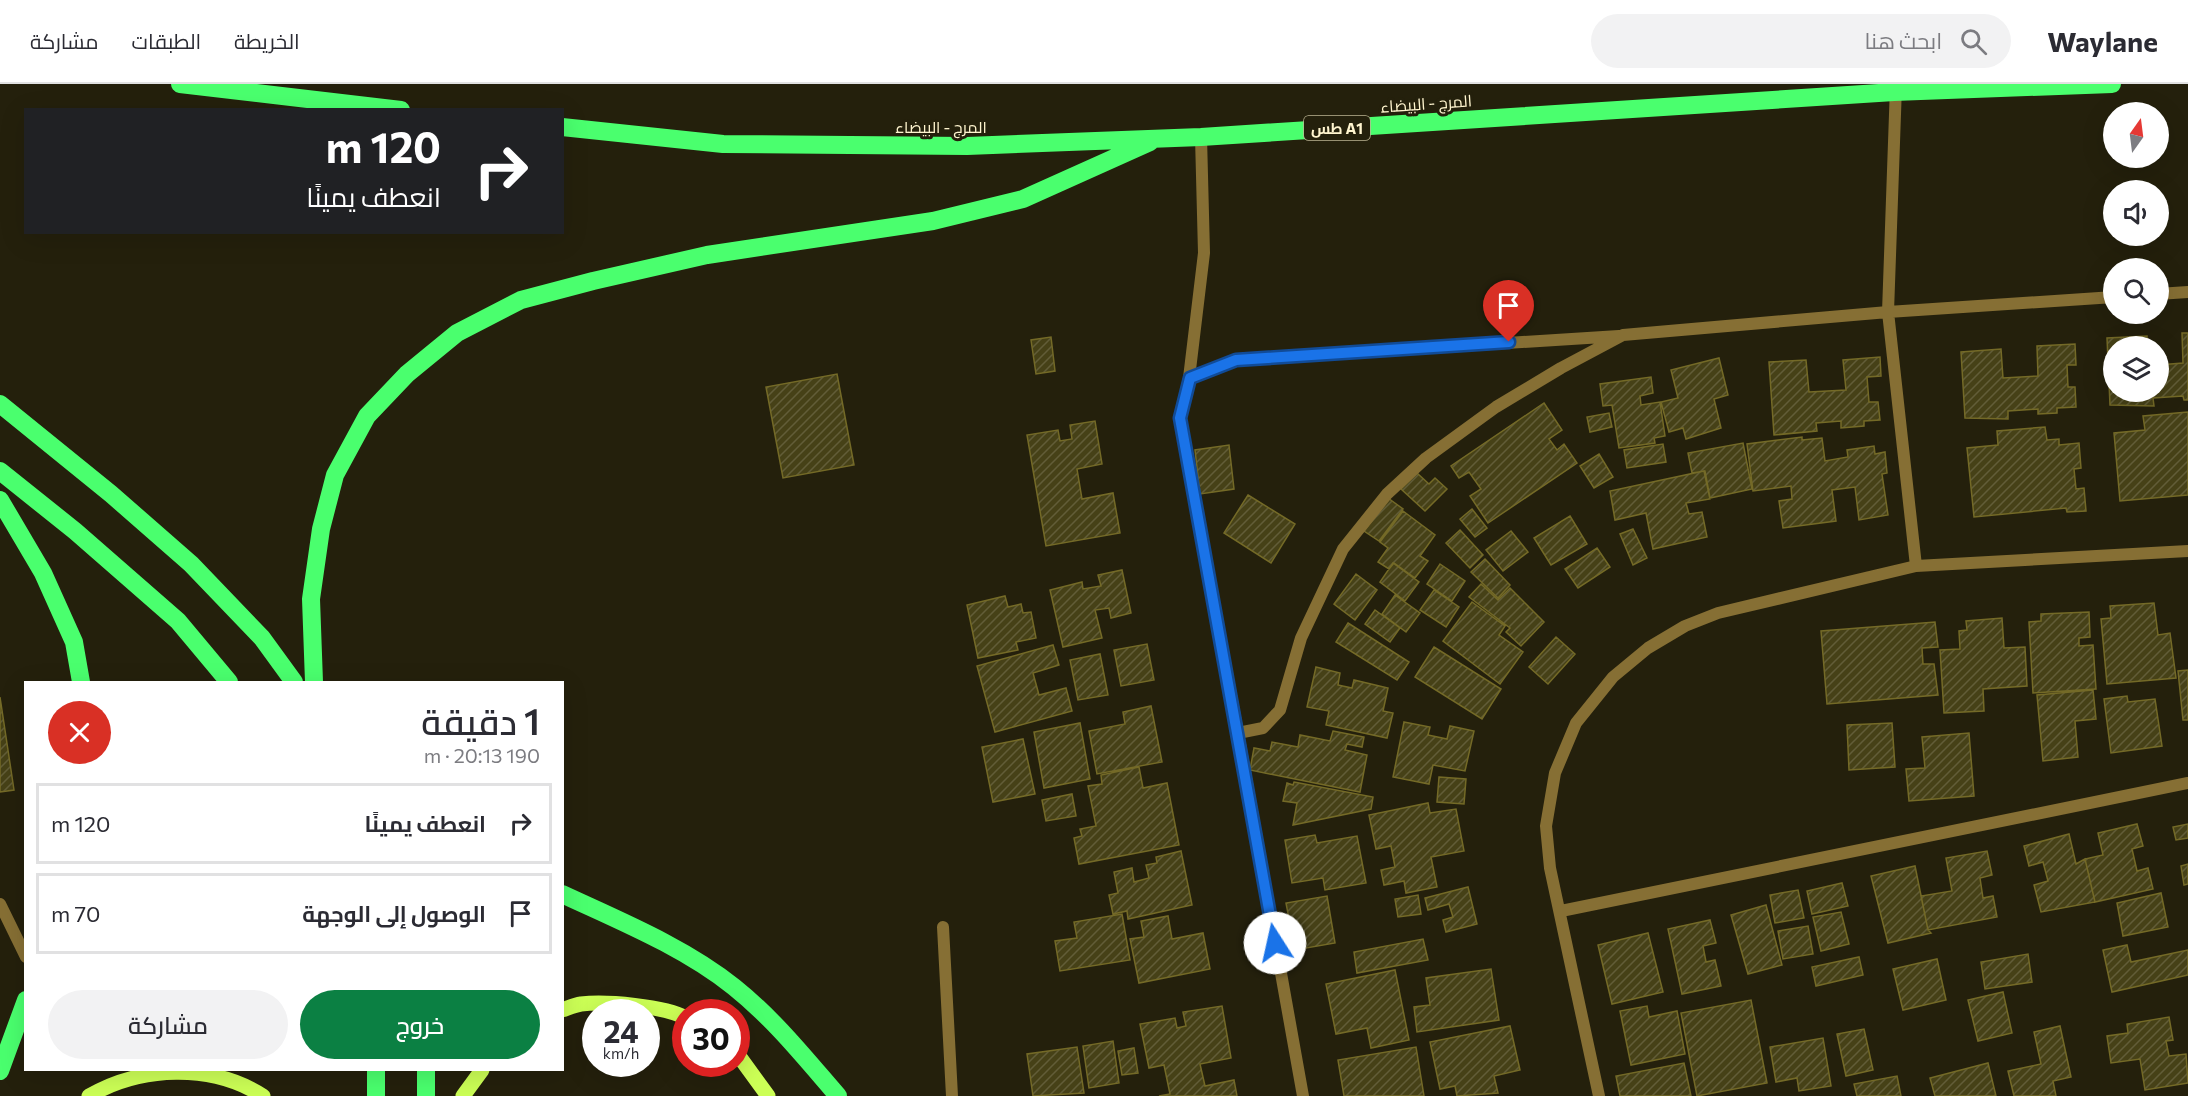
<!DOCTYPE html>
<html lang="ar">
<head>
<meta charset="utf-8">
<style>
  :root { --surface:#fff; --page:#f2f2f3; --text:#2b2b33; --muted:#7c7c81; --line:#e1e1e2; --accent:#0b8043 }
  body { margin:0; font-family:Commissioner,Cairo,sans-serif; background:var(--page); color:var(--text); direction:rtl; height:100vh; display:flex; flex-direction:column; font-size:22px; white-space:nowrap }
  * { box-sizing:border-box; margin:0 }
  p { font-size:20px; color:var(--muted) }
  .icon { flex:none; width:33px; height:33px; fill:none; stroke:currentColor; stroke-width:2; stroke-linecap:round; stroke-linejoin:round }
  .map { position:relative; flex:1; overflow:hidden; direction:ltr }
  .side { position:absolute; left:24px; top:597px; width:540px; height:390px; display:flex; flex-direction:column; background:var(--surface); border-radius:0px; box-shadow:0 6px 24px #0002; direction:rtl }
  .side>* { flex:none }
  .guide { position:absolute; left:24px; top:24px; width:540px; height:126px; border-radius:0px; box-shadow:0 6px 24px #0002; direction:rtl; background:#202124; color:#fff; overflow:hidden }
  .needle { width:39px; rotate:14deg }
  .buttons { position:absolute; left:2103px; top:18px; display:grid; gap:12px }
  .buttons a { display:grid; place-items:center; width:66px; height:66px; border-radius:50%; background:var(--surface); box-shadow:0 6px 24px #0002; font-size:30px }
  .speed { position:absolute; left:582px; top:915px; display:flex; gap:12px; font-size:30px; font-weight:700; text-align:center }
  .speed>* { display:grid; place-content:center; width:78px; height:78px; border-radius:50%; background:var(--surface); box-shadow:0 6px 24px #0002; line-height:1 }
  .speed small { font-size:15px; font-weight:400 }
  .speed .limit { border:9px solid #d22; background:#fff; color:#111 }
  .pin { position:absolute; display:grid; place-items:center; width:51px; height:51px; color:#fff; margin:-62px -26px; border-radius:50% 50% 50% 0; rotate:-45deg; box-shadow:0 0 6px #0007 }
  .pin .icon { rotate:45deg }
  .me { position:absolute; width:66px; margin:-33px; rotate:350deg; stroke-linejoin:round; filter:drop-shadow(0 0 4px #0008) }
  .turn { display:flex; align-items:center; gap:21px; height:126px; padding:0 24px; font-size:27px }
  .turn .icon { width:78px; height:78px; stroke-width:2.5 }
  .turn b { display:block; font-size:42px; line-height:51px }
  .round { display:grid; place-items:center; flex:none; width:63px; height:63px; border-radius:32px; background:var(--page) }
  .overview { display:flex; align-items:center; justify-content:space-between; height:102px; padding:0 24px }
  h1 { font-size:36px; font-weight:600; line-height:45px }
  .button { display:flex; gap:12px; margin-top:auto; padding:12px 24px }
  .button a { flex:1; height:69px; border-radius:36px; background:var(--accent); color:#fff; font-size:24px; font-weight:600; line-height:69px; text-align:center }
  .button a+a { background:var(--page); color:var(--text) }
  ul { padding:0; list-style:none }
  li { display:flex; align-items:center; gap:18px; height:81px; margin:0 12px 9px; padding:0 12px; border:3px solid var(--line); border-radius:0px }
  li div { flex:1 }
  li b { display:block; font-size:22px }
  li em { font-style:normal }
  header { display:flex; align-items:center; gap:36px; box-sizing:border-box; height:84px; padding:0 30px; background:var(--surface); border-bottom:2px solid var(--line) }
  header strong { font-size:28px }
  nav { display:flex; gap:33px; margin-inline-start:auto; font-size:21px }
  .search { width:420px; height:54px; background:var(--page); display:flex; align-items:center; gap:15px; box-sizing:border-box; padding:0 21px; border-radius:33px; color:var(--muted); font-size:22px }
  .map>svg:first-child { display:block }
  .building { fill:url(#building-hatch); stroke:#746a27; stroke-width:1.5 }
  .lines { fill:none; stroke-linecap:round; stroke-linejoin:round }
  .street { stroke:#866f34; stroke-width:12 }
  .primary { stroke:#ccff56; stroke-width:15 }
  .highway { stroke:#4aff6e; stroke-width:18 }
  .route-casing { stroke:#114b97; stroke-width:15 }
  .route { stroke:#1a73e8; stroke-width:10 }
  .labels { text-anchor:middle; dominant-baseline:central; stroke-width:6; stroke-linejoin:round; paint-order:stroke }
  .shield { fill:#24200c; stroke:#bdb594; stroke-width:1.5 }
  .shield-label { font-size:15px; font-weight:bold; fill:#fff5cf }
  .street-label { font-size:16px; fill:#fff5cf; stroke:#24200c }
</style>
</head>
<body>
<header>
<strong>Waylane</strong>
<div class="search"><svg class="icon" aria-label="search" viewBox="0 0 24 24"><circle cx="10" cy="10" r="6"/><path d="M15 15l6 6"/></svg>ابحث هنا</div>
<nav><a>الخريطة</a><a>الطبقات</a><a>مشاركة</a></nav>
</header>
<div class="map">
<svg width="2188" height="1012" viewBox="0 0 2188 1012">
  <defs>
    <pattern id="building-hatch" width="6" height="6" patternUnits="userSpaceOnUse" patternTransform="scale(1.5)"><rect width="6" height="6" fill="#464117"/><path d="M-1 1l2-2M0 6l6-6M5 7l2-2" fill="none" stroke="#625d38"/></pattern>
  </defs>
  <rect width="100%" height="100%" fill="#24200c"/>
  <path class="building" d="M2182,249H2188V316H2184L2183,312L2153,314L2154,322L2110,321L2107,254L2147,252V262H2114V308H2158V281L2183,279Z
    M1051,253L1055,287L1036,290L1031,256Z
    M2075,260L2076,281H2067L2068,303H2075L2076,323L2057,324V329L2038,330V325L2008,327V335L1965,334L1961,268L2001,265L2003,294L2038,292L2037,262Z
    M1880,273L1881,292L1867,293L1869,318H1878L1880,336L1864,337V342L1841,344V337L1816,339L1817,347L1774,351L1769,278L1806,276L1809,308L1846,306L1843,276Z
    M1719,274L1728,311L1714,315L1721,344L1686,355L1683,344L1669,348L1661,318L1678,314L1671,286Z
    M837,290L854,381L783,394L766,303Z
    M1651,293L1653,309L1640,312L1641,321L1660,318L1665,352L1654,354L1655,359L1619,364L1612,321L1603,322L1600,300Z
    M1544,319L1562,346L1549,355L1557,366L1564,360L1577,379L1488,439L1470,412L1481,405L1469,388L1459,394L1451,382Z
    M2188,328V411L2120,417L2114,349L2145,346L2143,332Z
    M1609,329L1612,343L1590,348L1587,333Z
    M1095,337L1102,380L1077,385L1082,415L1113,409L1120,449L1046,462L1027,351L1058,346L1060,357L1072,355L1070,341Z
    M2045,343L2047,356L2059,355V361L2079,359L2081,384L2074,385L2076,405L2084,404L2086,427L2067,428L2066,424L1974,433L1967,364L1998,361L1997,347Z
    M1802,353V356L1822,354L1825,377L1848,373L1847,366L1874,362L1875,370L1885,368L1887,389L1882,390L1888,431L1859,436L1855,403L1832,406L1836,437L1783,444L1779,417L1792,415L1791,402L1753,407L1747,360Z
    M1743,359L1752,405L1710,414L1705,387L1692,389L1688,369Z
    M1663,360L1666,378L1627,384L1624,366Z
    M1229,361L1234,405L1200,410L1195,366Z
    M1599,370L1613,393L1594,404L1580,382Z
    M1704,387L1710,415L1686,419L1689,430L1702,428L1707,453L1653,465L1646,429L1615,436L1610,407Z
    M1417,389L1429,400L1435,394L1447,405L1425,427L1401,405Z
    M1248,411L1295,440L1271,479L1224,449Z
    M1388,414L1403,425L1379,457L1364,447Z
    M1472,425L1487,444L1475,453L1460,435Z
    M1403,427L1435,451L1420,472L1428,477L1415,494L1394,479L1389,485L1378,478L1388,464L1380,458Z
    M1570,432L1587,460L1551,481L1534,454Z
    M1633,445L1647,474L1633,481L1620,450Z
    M1460,446L1483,471L1470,484L1446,459Z
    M1511,447L1528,468L1503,487L1486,466Z
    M1597,464L1610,483L1578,504L1565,485Z
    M1485,475L1510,501L1498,514L1471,488Z
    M1393,479L1419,498L1405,517L1380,498Z
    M1440,480L1465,497L1452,517L1427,500Z
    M1122,486L1131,529L1111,534L1109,524L1095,526L1102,554L1063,563L1050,506L1082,498L1083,505L1101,502L1098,491Z
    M1356,490L1377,506L1355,536L1334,520Z
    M1481,500L1498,516L1510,504L1544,538L1521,562L1506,548L1510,544L1469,513Z
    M1434,506L1459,523L1446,543L1420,526Z
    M1395,511L1420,529L1406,548L1382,530Z
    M1005,512L1008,523L1021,520L1023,529L1031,528L1036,554L1016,558L1018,566L978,574L967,521Z
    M1472,518L1505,542L1499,551L1523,568L1500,600L1443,557Z
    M2154,519L2158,551L2170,549L2176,594L2107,600L2101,535L2111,534L2110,522Z
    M1375,526L1400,544L1390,558L1365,540Z
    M2089,528L2090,553L2079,554V562L2093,561L2096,605L2033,609L2029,538L2041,537V530Z
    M2002,534L2004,564L2025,563L2027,602L1983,605L1984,627L1944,629L1940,566L1960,565L1959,547L1967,546L1966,537Z
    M1935,538L1938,563L1922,564L1923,580H1934L1938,611L1827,620L1821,547Z
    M1348,539L1409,578L1397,596L1336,558Z
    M1556,553L1575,570L1548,600L1529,583Z
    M1147,560L1154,596L1121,602L1114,566Z
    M1053,561L1059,581L1033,589L1039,611L1066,604L1072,627L995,648L977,582Z
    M1434,563L1501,605L1482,635L1415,593Z
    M1100,570L1108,611L1078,616L1070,576Z
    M1316,583L1340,589L1338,601L1352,604L1354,596L1388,604L1383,627L1393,629L1387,654L1326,641L1329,627L1307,623Z
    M2188,586V636H2183L2178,587Z
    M2093,606L2096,635L2075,637L2078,673L2043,677L2037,611Z
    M2127,612L2128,618L2155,615L2162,662L2111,669L2104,615Z
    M0,613L14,706L0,708Z
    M1151,622L1162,678L1097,690L1089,647L1125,640L1123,628Z
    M1404,638L1430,643L1428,651L1447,655L1450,642L1474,647L1465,687L1433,681L1429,700L1393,693Z
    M1080,639L1090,695L1044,704L1034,648Z
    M1892,639L1895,683L1849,686L1847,641Z
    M1333,647L1364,653L1362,663L1347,660L1345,666L1367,671L1360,708L1250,686L1254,664L1270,667L1272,658L1298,663L1300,651L1330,657Z
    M1969,649L1974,712L1909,717L1906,685L1925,684L1922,653Z
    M1023,655L1035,710L993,718L982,663Z
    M1139,683L1143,704L1167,699L1179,761L1079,780L1074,754L1082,752L1080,745L1096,742L1088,702L1102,700L1101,691Z
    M1439,693L1466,695L1464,720L1437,718Z
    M1294,698L1373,713L1371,725L1293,741L1297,719L1283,717L1287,699L1293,701Z
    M1072,710L1076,732L1046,737L1042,716Z
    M1428,719L1430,729L1456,725L1464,767L1431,773L1437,803L1406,809L1404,797L1384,801L1381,786L1395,783L1391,762L1376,765L1369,731Z
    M2137,740L2143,762L2132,765L2137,787L2148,784L2153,805L2095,818L2085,775L2103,771L2098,749Z
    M2188,740V754L2176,756L2173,743Z
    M2069,750L2076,780L2085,775L2095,818L2041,828L2034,801L2048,797L2043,778L2029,782L2024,762Z
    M1315,751L1317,759L1357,752L1366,799L1325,806L1323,794L1292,799L1285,756Z
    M1181,767L1192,821L1128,835L1127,827L1113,830L1109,811L1118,809L1114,788L1132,784L1134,798L1149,794L1146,781L1157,779L1156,773Z
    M1987,767L1992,791L1980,794L1983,814L1993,812L1997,833L1928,846L1921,812L1952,807L1946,774Z
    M2188,780V800L2184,801L2181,782Z
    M1915,782L1928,846L1931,849L1888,859L1871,792Z
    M1842,799L1848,822L1812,830L1807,807Z
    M1468,803L1477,840L1446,848L1443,836L1453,833L1449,820L1428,826L1425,814Z
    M1798,806L1804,834L1775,839L1770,811Z
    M2161,809L2168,843L2123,852L2117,819Z
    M1418,811L1421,830L1398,833L1395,815Z
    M1327,812L1335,859L1295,866L1286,819Z
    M1766,821L1782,881L1748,890L1731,831Z
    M1841,828L1849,860L1821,867L1813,833Z
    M1122,830L1130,876L1060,887L1055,857L1077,854L1074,838Z
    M1168,832L1172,855L1203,849L1210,885L1139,899L1130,855L1144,853L1141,837Z
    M1710,836L1716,859L1703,862L1706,878L1715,876L1721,902L1682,910L1668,845Z
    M1808,842L1813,870L1783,875L1778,847Z
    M1648,849L1663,908L1612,920L1598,861Z
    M1423,855L1428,876L1357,889L1354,868Z
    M2127,861L2131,878L2188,866V891L2112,908L2103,866Z
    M2028,870L2032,898L1985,905L1981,878Z
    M1859,873L1863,891L1816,902L1812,883Z
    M1937,875L1946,916L1903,926L1893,885Z
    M1491,885L1499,936L1417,948L1414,923L1430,921L1426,894Z
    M1395,886L1409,956L1371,964L1367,944L1336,950L1326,900Z
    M2003,908L2012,949L1978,957L1968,916Z
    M1751,916L1767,999L1697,1012L1681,929Z
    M1222,922L1231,974L1200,980L1205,1002L1234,996L1237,1012H1159L1170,1010L1164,981L1149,984L1140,940L1175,934L1177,944L1186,942L1183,928Z
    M1647,922L1649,933L1677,927L1685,970L1631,981L1620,927Z
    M2169,933L2173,956L2166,957L2169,972L2186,970L2188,999L2145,1006L2140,975L2111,979L2107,952L2128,949L2127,940Z
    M1510,942L1520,986L1494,992L1498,1009L1457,1012L1455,1002L1440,1005L1430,958Z
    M2060,942L2071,993L2053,997L2056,1012H2014L2008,987L2041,980L2034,948Z
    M1864,945L1873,986L1846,992L1837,950Z
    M1823,954L1831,1002L1799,1007L1797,994L1776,998L1770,963Z
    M1113,957L1119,999L1089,1004L1083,962Z
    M1077,963L1084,1009L1033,1012L1027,970Z
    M1416,963L1424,1012H1344L1338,976Z
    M1134,964L1138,989L1122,991L1118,967Z
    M1684,979L1691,1012H1620L1616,992Z
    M1988,979L1996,1012H1935L1930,994Z
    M1897,992L1901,1012H1857L1854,1000Z"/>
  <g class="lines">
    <path class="street" d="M1896,2L1888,228L1916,482
      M2158,210L2188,208
      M1189,294L1204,169L1201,53
      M1238,649L1180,334L1189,294L1236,276L1619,252
      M0,820L26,873
      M1561,827L2188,699
      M943,843L952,1012
      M1303,1012L1238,649L1263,644L1280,626L1301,554L1343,465L1387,410L1426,374L1496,323L1561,284L1623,251L1888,228L2114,213
      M1599,1012L1550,784L1546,742L1555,689L1576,639L1613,593L1648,564L1685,542L1718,529L1916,482L2188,467"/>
    <path class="primary" d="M562,926C568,924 575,921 581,920C605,917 665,922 686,934
      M736,968L768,1012
      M89,1012C141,982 211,979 263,1012
      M463,1012L482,986"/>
    <path class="highway" d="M180,0L401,26
      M562,43L723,60L967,62L1201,53L1894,8L2112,0
      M0,320L111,410L191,480L262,554L294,598
      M0,387L75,447L178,537L229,598
      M0,416L43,489L74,558L81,598
      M314,598L311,515L321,445L335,391L367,332L407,290L457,249L521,216L593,197L707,171L933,137L1023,115L1150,58
      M562,810C620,837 684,863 734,903C774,935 805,974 838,1012
      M376,986V1012
      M0,987L26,916
      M426,1012V986"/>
  </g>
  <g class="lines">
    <g class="route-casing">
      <path id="route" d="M1275,859L1180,334L1190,294L1236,276L1509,258"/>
    </g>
    <use href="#route" class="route"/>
  </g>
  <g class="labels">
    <rect class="shield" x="1304" y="32" width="66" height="24" rx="4.5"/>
    <g class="shield-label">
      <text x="1337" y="44">طس A1</text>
    </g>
    <g class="street-label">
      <text transform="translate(1426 19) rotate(-4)">المرج - البيضاء</text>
      <text x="941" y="42">المرج - البيضاء</text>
    </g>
  </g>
</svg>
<div class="buttons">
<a><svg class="needle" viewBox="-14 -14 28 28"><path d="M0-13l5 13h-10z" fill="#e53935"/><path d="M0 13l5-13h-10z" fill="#7c7c81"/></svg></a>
<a><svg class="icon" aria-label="sound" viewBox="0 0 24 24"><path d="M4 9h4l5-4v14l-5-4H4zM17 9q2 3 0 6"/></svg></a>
<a><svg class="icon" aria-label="search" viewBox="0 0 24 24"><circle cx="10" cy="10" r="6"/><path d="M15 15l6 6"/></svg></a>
<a><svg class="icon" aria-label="layers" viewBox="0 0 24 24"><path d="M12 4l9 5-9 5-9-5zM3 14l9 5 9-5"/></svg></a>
</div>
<div class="speed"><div>24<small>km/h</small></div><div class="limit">30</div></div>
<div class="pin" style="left:1509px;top:258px;background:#d93025"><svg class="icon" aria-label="arrive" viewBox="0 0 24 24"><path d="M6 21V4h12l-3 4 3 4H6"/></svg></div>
<svg class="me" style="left:1275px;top:859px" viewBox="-20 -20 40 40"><circle r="19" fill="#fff"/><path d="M0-13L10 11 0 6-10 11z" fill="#1a73e8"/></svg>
<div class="guide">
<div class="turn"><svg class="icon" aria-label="right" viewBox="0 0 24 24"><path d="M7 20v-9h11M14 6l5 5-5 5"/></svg><div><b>120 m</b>انعطف يمينًا</div></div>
</div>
<section class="side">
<div class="overview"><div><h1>1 دقيقة</h1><p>190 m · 20:13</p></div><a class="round" style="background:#d93025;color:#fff"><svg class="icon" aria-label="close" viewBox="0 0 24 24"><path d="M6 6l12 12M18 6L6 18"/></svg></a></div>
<ul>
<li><svg class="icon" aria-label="right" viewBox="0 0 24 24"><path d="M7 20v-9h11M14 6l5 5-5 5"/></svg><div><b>انعطف يمينًا</b></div><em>120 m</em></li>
<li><svg class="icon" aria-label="arrive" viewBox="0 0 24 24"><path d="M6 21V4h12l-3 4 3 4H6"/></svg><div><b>الوصول إلى الوجهة</b></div><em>70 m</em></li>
</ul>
<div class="button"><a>خروج</a><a>مشاركة</a></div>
</section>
</div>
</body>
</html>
